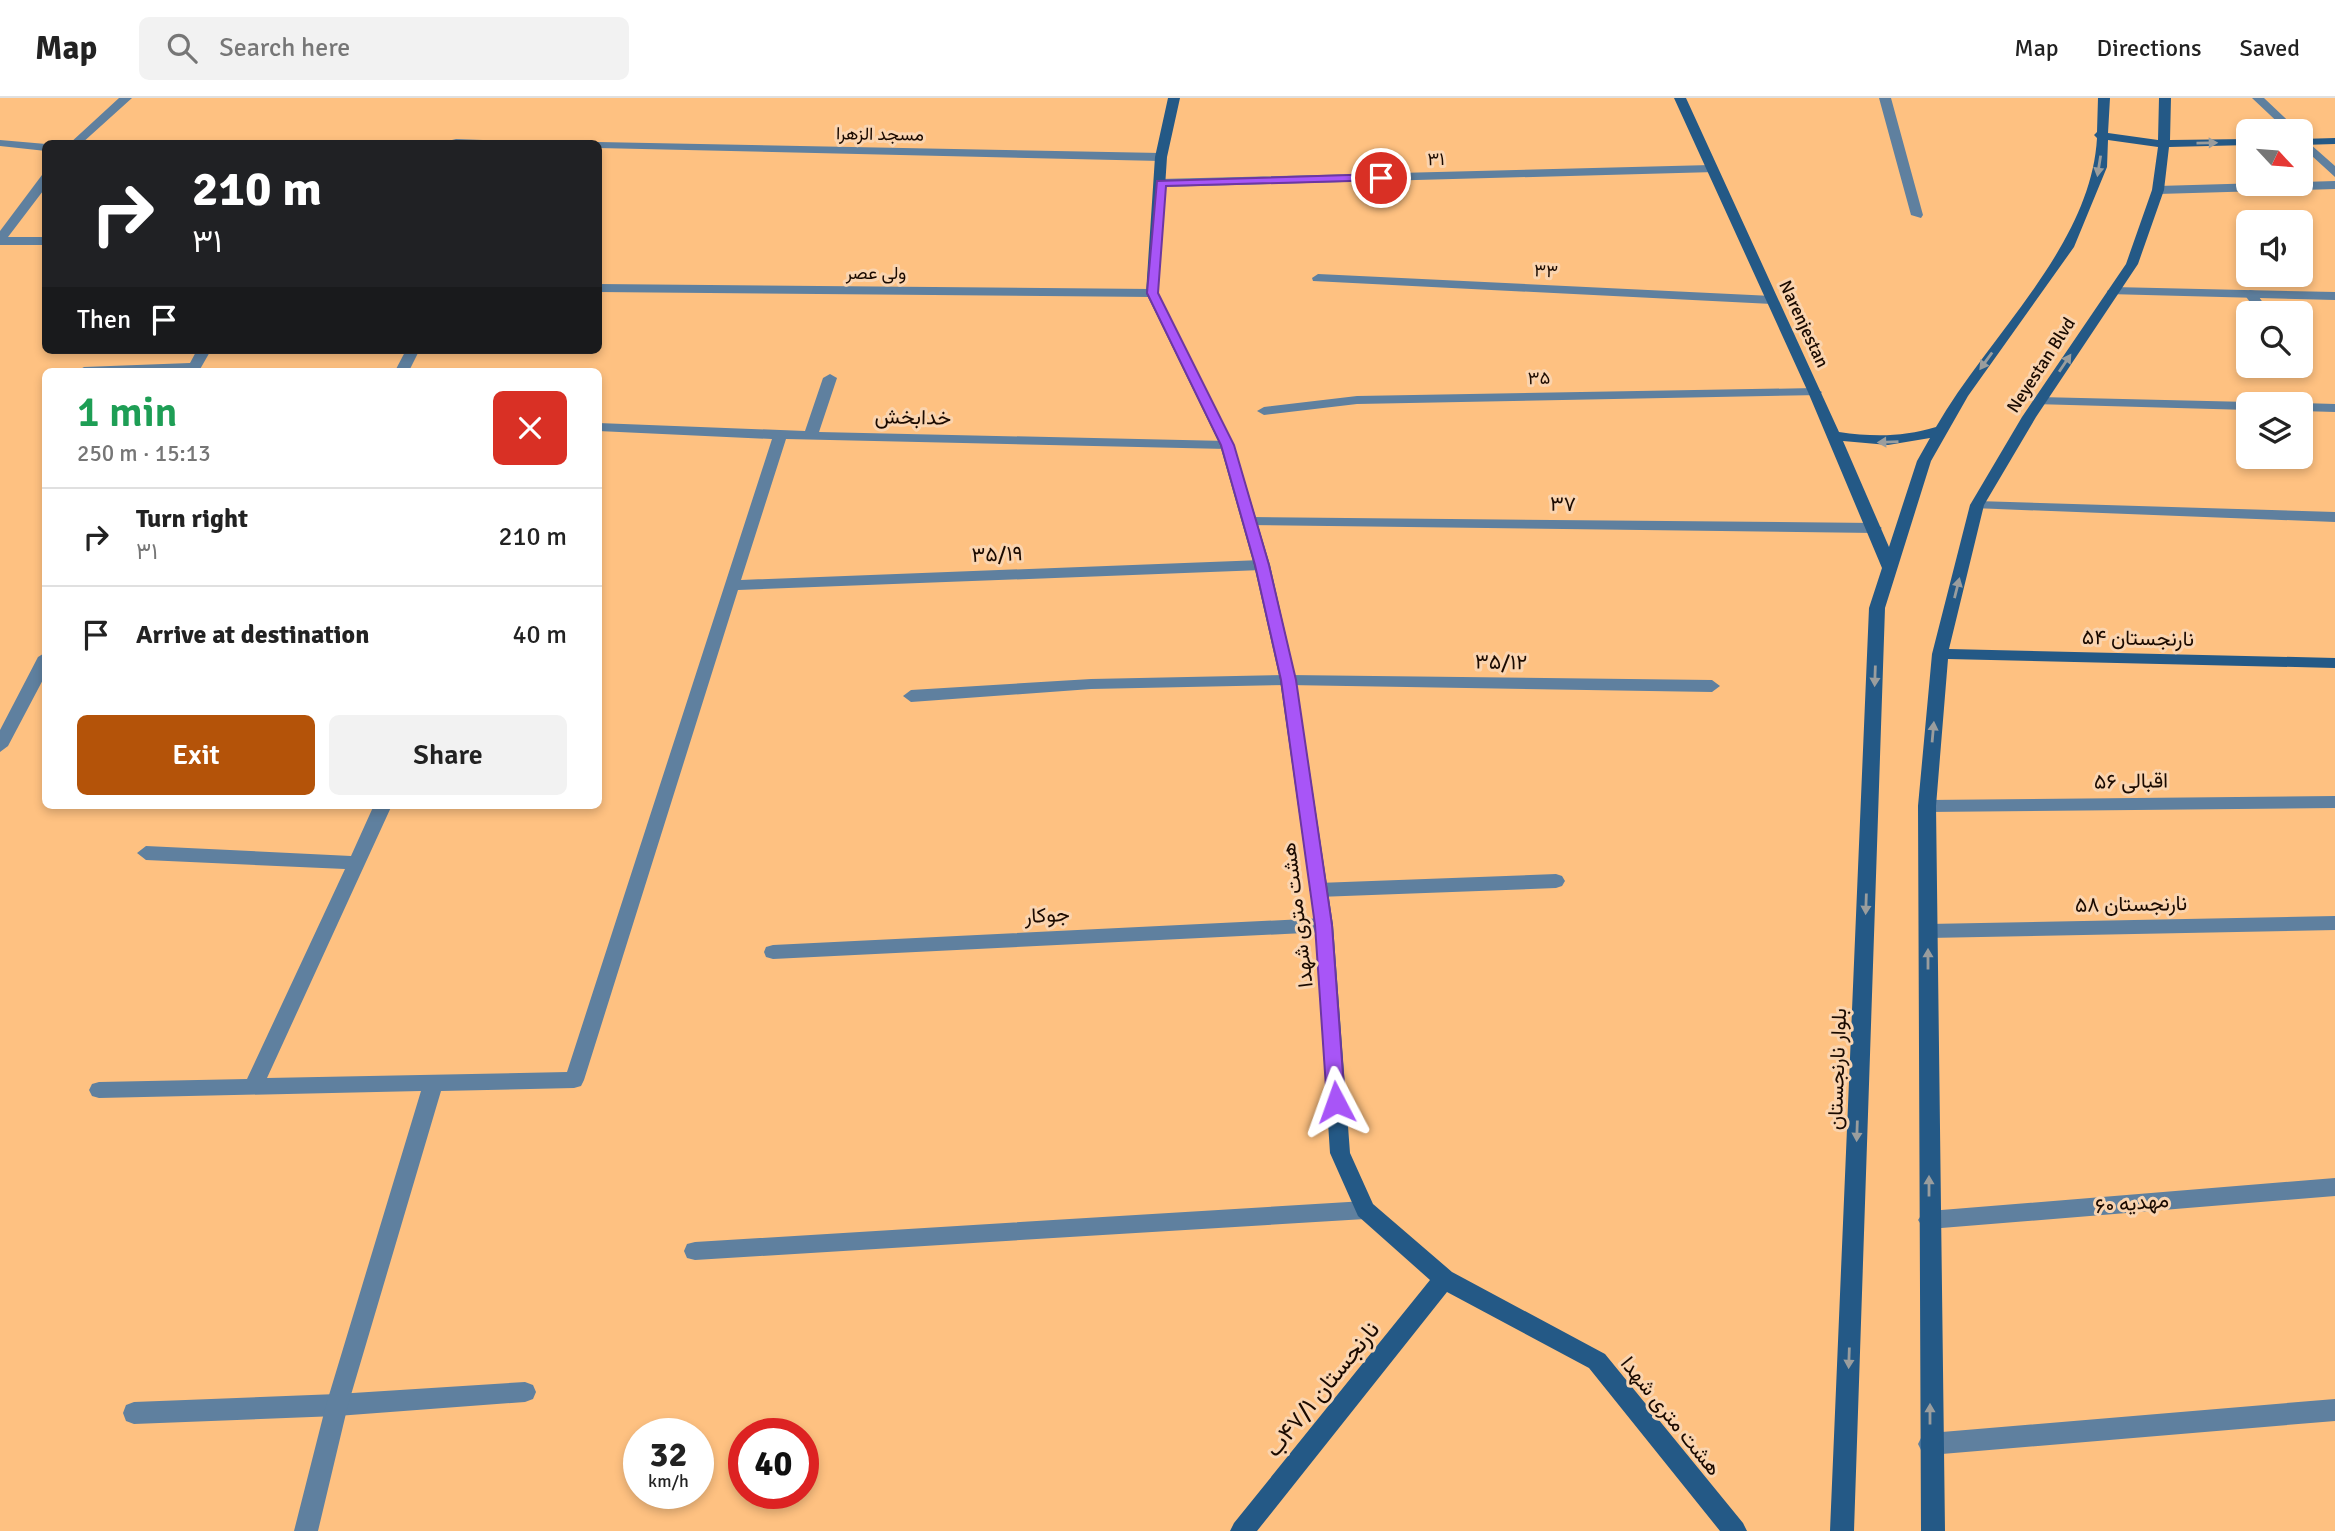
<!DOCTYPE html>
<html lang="en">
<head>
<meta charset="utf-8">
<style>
  :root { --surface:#fff; --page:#f2f2f2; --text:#222; --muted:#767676; --line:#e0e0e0; --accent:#b45309 }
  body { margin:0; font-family:Signika,Vazirmatn,sans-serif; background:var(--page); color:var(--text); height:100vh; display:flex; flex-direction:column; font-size:26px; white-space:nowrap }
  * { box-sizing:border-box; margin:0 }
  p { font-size:23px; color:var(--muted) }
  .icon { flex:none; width:38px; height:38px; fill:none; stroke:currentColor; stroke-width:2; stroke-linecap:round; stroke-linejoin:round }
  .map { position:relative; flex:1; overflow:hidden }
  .panel { position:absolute; left:42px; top:270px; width:560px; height:441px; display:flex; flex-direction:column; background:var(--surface); border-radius:10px; box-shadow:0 4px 10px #0003 }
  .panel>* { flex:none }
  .guide { position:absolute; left:42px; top:42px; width:560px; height:214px; border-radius:10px; box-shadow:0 4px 10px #0003; background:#202124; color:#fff; overflow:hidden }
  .needle { width:46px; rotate:116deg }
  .tools { position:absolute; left:2236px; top:21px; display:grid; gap:14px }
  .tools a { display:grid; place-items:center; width:77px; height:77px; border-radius:10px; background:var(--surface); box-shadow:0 4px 10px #0003; font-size:35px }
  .speed { position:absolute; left:623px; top:1320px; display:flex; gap:14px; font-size:35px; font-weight:700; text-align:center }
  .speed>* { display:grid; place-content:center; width:91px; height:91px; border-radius:50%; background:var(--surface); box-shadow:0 4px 10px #0003; line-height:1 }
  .speed small { font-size:18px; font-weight:400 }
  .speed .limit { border:10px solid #d22; background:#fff; color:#111 }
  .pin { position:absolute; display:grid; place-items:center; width:60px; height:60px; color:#fff; margin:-30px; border:4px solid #fff; border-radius:50%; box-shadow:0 2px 7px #0007 }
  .me { position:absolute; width:77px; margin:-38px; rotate:356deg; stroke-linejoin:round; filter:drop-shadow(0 0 5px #0008) }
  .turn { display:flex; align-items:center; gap:24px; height:147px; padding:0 35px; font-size:32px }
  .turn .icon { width:91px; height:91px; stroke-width:2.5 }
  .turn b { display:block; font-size:49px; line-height:60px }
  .then { display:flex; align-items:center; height:66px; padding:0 35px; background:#0003; gap:14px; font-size:26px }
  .round { display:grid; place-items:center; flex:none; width:74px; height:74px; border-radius:10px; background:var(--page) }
  .headline { display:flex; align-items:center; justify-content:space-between; height:119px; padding:0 35px }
  h1 { font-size:42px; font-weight:600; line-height:52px; color:#1e9e55 }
  .action { display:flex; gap:14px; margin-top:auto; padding:14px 35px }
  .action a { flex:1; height:80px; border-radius:10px; background:var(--accent); color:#fff; font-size:28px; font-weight:600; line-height:80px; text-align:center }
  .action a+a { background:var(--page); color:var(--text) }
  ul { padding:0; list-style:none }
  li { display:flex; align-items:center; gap:21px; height:98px; padding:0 35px; border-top:2px solid var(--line) }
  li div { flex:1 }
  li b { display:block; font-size:26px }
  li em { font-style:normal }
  header { display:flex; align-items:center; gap:42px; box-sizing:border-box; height:98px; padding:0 35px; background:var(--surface); border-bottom:2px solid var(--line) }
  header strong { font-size:33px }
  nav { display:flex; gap:38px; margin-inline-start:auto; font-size:24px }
  .search { width:490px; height:63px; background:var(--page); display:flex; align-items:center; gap:18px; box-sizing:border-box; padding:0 24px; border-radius:10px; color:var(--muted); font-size:26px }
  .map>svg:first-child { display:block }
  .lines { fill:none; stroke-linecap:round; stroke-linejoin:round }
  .lane { fill:#5f809f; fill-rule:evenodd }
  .street { fill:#5f809f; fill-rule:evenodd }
  .secondary { fill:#245986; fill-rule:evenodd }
  .oneway { fill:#9a9d9d }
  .route { fill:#a855f7; stroke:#6d37a1; stroke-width:2 }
  .labels { text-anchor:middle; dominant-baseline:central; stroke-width:6; stroke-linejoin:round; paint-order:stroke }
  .far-street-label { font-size:18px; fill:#1a0a00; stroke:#fad4af }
  .street-label { font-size:21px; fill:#1a0a00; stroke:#fad4af }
  .near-street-label { font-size:24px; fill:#1a0a00; stroke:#fad4af }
</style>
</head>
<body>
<header>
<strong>Map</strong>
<div class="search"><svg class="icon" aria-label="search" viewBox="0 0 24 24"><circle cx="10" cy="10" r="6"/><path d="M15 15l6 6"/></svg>Search here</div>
<nav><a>Map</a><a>Directions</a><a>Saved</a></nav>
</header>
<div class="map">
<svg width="2335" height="1433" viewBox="0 0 2335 1433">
  <rect width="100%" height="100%" fill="#fec181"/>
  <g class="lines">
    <path class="lane" d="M2250,192L2255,193L2270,215H2258L2244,196Z
      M525,1284L533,1287L536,1294L533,1301L525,1304L337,1318L134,1326L126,1323L123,1315L126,1307L134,1304L337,1296Z"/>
    <path class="street" d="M119,0H132L81,46H69Z
      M1879,0H1891L1923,117L1921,120L1911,117Z
      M2252,0H2264L2299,33H2287Z
      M2301,38L2335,68V79L2301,48Z
      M456,41L510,43L515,46H451L452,42Z
      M0,42L46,46V53L0,48Z
      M598,44L1161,55L1167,59L1161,63L598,50V46H593Z
      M1711,67L1717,71L1715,74L1160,89L1154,85L1160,81Z
      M42,77H46V89L8,139H46V147H0V133Z
      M2335,83V91L2158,96L2152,92L2158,88Z
      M1318,176L1772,198L1778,202L1772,206L1313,183L1312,180Z
      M598,186L1152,191L1158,195L1152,199L598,194Z
      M2113,189L2335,194V202L2108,196L2107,193Z
      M197,252H211L199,273H77L84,269L190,265Z
      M406,252H416L418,255L409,273H395Z
      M830,276L837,280L819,334L1227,343L1234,347L1227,351L786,341L741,482L1262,462L1270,467L1262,472L738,492L584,982L581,988L574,990L441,993L348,1307L318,1433H294L326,1307L421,993L99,1000L92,998L89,992L92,986L99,984L247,981L345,771L146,762L137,755L146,748L351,758L374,707H392L267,980L567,974L772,341L598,333V325L805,333L823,280Z
      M1815,290L1822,294L1820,297L1357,306L1264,317L1257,313L1264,309L1357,298Z
      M2039,299L2249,304L2255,306H2249V312L2034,306V300Z
      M2301,305L2335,306V314L2301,313V306H2296Z
      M1977,403L2335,414V424L1972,410L1970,407Z
      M1250,419L1875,425L1882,430L1875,435L1245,427V421Z
      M46,554V576L8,648L0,654V632L38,559Z
      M1288,577L1712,582L1720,588L1712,594L1288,587L1091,591L911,604L903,598L911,592L1091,581Z
      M2335,698V710L1927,714L1918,708L1927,702Z
      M1556,776L1562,778L1565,783L1562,788L1556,790L1318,799L1312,797L1309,792L1312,787L1318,785Z
      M2335,818V832L1928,840L1921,838L1919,833L1921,828L1928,826Z
      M1324,820L1331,822L1333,827L1331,832L1324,834L773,861L766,859L764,854L766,849L773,847Z
      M2335,1080V1098L1929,1131L1922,1128L1918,1122L1922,1116L1929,1113Z
      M1365,1103L1372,1106L1375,1112L1372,1118L1365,1121L695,1162L687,1160L684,1153L687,1146L695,1144Z
      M2335,1301V1323L1930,1357L1922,1354L1918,1346L1922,1338L1930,1335Z"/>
    <path class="secondary" d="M1168,0H1180L1167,59L1158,195L1234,347L1270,467L1296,582L1333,827L1350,1055L1373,1106L1452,1174L1605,1256L1743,1425L1747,1433H1720L1589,1270L1447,1194L1257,1433H1230L1234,1425L1430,1182L1358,1118L1330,1055L1315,827L1280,582L1254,467L1220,347L1146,195L1155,59Z
      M1674,0H1686L1839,334C1873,339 1903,339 1936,329C1988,238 2091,148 2097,40L2094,37L2097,34L2098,0H2110L2108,35L2158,42L2159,0H2171L2170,42L2249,41V47L2169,49L2164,92L2138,166L2036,319L1984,407L1949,551L2335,560V570L1948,561L1936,708L1945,1433H1921L1918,708L1932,556L1970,407L2022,319L2126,166L2152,92L2158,49L2108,42L2107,69L2074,149L1968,298L1931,363L1885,510L1854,1433H1830L1869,510L1882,470L1808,294ZM1930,340L1917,363L1889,449L1843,343L1888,347Z
      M2335,40V46L2301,47V41Z"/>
  </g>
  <defs><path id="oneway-solid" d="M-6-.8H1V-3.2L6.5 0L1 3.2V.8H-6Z" transform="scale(1.75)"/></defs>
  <g class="oneway">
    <use href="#oneway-solid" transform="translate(2207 45) rotate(-1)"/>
    <use href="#oneway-solid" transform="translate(2099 68) rotate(99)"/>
    <use href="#oneway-solid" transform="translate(1986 263) rotate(126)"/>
    <use href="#oneway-solid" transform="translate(2065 265) rotate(-56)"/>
    <use href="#oneway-solid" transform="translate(1888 344) rotate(178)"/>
    <use href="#oneway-solid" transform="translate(1957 490) rotate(-76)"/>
    <use href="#oneway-solid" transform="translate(1875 578) rotate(92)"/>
    <use href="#oneway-solid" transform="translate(1933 634) rotate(-85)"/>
    <use href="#oneway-solid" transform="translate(1866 806) rotate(92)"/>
    <use href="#oneway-solid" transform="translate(1928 861) rotate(-90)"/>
    <use href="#oneway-solid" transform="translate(1857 1033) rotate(92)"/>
    <use href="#oneway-solid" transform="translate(1929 1088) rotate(-90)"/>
    <use href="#oneway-solid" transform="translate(1849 1260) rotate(92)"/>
    <use href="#oneway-solid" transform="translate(1930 1316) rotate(-90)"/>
  </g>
  <path class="route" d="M1381,76L1385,77V82L1166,88L1158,195L1234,347L1269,467L1296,582L1332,827L1345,1004L1336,1011L1327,1004L1315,827L1281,582L1255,467L1221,347L1147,195L1157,83Z"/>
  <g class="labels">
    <g class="far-street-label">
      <text transform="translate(880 36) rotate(1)">مسجد الزهرا</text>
      <text transform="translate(1436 61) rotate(-1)">۳۱</text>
      <text transform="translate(1546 173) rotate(3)">۳۳</text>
      <text x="876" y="175">ولی عصر</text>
      <text transform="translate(1804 226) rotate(65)">Narenjestan</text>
      <text transform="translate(2041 267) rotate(-57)">Neyestan Blvd</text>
      <text transform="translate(1539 280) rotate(-1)">۳۵</text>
    </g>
    <g class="street-label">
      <text transform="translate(913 319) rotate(1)">خدابخش</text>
      <text transform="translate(1563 406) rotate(1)">۳۷</text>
      <text transform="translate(997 456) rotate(-2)">۳۵/۱۹</text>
      <text transform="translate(2138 540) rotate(1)">نارنجستان ۵۴</text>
      <text transform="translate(1501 564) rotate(1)">۳۵/۱۲</text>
      <text transform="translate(2131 683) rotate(-1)">اقبالی ۵۶</text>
      <text transform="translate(2131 806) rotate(-1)">نارنجستان ۵۸</text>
      <text transform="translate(1047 817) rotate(-3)">جوکار</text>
      <text transform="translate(1297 817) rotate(-97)">هشت متری شهدا</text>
      <text transform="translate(1837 971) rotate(-88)">بلوار نارنجستان</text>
      <text transform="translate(2132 1105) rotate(-5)">مهدیه ۶۰</text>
      <text transform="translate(1671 1318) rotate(51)">هشت متری شهدا</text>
    </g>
    <g class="near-street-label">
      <text transform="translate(1322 1291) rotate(-51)">نارنجستان ۴۷/۱ب</text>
    </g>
  </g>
</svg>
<div class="tools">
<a><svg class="needle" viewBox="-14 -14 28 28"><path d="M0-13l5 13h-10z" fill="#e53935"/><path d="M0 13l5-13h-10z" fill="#767676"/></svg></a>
<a><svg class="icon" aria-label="sound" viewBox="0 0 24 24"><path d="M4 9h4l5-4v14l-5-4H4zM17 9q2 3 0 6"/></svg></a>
<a><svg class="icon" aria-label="search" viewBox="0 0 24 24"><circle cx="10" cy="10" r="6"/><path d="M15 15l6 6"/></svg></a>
<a><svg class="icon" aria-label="layers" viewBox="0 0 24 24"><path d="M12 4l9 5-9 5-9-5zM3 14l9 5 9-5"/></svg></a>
</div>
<div class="speed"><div>32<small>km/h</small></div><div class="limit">40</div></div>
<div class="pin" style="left:1381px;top:80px;background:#d93025"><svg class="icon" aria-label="arrive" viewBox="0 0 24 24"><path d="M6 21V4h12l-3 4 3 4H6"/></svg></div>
<svg class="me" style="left:1336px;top:1004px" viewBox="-20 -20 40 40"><path d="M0-17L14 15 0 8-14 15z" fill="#a855f7" stroke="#fff" stroke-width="4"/></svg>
<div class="guide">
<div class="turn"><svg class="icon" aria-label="right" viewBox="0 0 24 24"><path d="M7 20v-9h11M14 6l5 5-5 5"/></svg><div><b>210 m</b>۳۱</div></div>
<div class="then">Then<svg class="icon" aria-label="arrive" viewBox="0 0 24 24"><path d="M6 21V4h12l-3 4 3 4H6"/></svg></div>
</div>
<section class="panel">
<div class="headline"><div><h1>1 min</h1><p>250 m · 15:13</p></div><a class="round" style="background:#d93025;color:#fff"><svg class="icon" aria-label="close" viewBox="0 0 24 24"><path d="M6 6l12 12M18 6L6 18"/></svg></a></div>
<ul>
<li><svg class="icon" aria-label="right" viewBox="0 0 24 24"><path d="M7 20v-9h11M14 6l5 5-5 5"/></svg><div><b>Turn right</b><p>۳۱</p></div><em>210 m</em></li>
<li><svg class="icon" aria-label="arrive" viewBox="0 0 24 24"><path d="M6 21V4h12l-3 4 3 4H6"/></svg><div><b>Arrive at destination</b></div><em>40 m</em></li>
</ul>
<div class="action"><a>Exit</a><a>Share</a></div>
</section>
</div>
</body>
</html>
